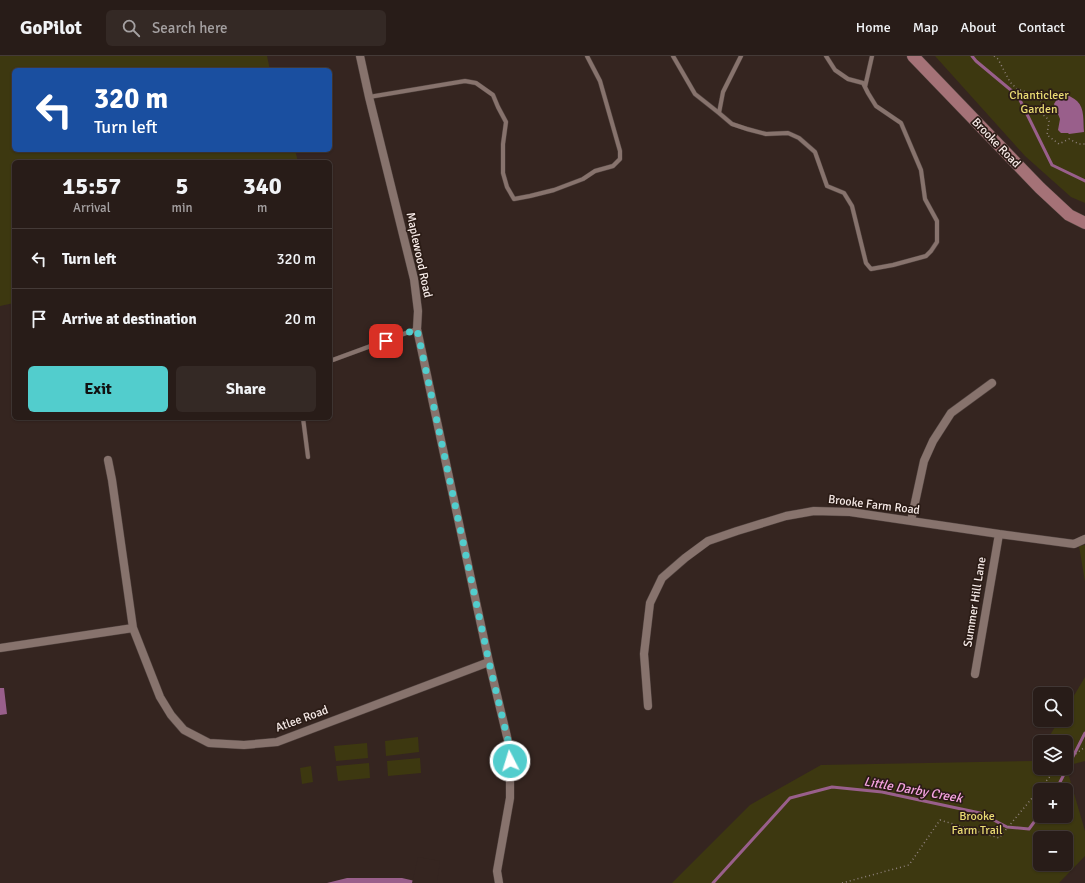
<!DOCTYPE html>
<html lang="en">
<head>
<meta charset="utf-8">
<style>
  :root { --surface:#281c18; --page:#342925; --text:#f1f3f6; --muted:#a5a1a2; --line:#443a37; --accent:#52cdcd }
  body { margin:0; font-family:Signika,sans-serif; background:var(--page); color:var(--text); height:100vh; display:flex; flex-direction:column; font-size:15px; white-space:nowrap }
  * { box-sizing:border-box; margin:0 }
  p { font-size:13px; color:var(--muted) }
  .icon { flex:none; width:22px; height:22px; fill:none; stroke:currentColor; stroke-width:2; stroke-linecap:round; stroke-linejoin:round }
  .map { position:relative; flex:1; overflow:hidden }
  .side { position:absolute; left:12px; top:104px; width:320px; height:260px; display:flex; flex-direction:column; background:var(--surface); border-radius:6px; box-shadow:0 1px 3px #0004,0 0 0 1px var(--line) }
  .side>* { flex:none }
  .hud { position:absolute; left:12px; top:12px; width:320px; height:84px; border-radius:6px; box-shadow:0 1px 3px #0004,0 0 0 1px var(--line); background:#1a4fa0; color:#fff; overflow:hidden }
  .controls { position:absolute; left:1033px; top:631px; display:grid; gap:8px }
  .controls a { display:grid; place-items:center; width:40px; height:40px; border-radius:6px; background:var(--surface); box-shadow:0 1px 3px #0004,0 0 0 1px var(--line); font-size:20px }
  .pin { position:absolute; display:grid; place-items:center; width:34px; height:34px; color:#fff; margin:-17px; border-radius:8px; box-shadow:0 2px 6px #0006 }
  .me { position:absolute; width:44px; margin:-22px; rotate:355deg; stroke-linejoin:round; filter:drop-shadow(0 0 3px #0008) }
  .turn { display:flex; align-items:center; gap:14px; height:84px; padding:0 16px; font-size:18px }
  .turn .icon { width:52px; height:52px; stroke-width:2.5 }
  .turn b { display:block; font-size:28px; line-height:34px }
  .eta { display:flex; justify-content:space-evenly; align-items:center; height:68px; text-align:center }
  .eta b { font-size:24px; font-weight:700; line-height:28px }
  .primary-button { display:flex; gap:8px; margin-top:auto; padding:8px 16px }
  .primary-button a { flex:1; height:46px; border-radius:6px; background:var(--accent); color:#111; font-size:16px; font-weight:700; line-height:46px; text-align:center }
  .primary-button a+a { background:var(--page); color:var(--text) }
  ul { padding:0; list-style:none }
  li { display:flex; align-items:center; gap:12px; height:60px; padding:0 16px; border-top:1px solid var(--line) }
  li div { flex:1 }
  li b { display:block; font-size:15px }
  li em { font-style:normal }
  header { display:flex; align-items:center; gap:24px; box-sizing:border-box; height:56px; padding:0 20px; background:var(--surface); border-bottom:1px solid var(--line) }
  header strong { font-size:19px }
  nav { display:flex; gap:22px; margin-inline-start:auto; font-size:14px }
  .search { width:280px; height:36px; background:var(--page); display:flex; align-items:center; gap:10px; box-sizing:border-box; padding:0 14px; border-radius:6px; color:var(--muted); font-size:15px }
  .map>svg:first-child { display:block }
  .green { fill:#3d3810; fill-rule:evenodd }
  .water { fill:#995f8b }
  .pier { fill:#352520 }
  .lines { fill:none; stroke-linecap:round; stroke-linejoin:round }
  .stream { stroke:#995f8b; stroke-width:3 }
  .lane-casing { stroke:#51433f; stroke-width:5 }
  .street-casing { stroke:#51433f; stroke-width:9 }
  .secondary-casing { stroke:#51433f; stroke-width:13 }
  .path { stroke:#90827e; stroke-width:1.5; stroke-dasharray:1 3; stroke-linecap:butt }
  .lane { stroke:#87736d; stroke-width:4 }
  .street { stroke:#87736d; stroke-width:8 }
  .secondary { stroke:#a57277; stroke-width:12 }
  .route { stroke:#52cdcd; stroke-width:7; stroke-dasharray:0 12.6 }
  .labels { text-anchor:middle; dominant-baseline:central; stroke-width:3.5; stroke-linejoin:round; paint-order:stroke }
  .park-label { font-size:12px; fill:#eadb73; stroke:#2b1c16 }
  .street-label { font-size:12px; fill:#f7ebe8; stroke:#2b1c16 }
  .water-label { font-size:13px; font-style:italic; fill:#f7a3e2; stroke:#2b1c16 }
</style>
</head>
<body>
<header>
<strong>GoPilot</strong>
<div class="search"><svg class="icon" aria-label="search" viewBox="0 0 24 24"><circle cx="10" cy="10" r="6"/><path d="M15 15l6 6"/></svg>Search here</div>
<nav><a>Home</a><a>Map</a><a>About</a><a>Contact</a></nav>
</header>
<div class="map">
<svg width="1085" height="827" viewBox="0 0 1085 827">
  <rect width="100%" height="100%" fill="#352520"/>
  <path class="green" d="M0,0H267L270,14H14V94H295L298,106H14V247L0,250Z
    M935,0H1085V147L1071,141L1025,100Z
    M1085,489V526L1079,490Z
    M1085,621V705L1066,710L1085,775V800L1059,827H672L750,749L821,709L1034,705L1040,696V712H1066V686H1046L1059,664H1066V653ZM1040,734H1066V760H1040ZM1040,782H1066V808H1040Z
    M418,681L419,696L386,700L385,685Z
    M367,687L368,702L336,705L334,690Z
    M420,702L421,717L388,720L387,705Z
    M369,707L370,722L338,725L336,710Z
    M311,710L313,726L302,728L300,712Z"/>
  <path class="water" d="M1066,38C1069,40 1074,42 1077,45C1085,52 1083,66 1084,76L1069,78L1068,77H1061L1058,74L1060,63L1054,48L1057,43Z
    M0,632H4L7,658L0,659Z
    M347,822H402L415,825L435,827H327Z"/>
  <path class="pier" d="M418,801L440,805L437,827H412Z"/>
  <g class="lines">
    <path class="stream" d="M972,0L976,5L1018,40L1052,109L1085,125
      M1056,734L1085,677
      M713,827L790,742L832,731L882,736L980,757L1007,771L1029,773L1040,758"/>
    <g class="lane-casing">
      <path id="lane" d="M673,0L695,38L719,57
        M741,0L723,36L719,57L732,68L747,73L766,78L788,77L799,82L815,96L827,130L844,137L852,150L866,207L871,213L893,209L926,200L931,195L937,186V165L925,143L921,114L901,67L876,50L868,37L863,27L848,23L835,14L826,0
        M865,31L872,0
        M369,41L465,25L476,27L493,39L498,51L506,66L503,88V117L507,131L514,143L530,140L554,134L583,123L595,115L613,110L620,103V95L600,25L587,0
        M330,305L417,273
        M303,362L308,401"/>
    </g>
    <g class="street-casing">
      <path id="street" d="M360,0L369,41L414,223L418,255L417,273L489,606L510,693V742L497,815L499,827
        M108,404L112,424L133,572L160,641L171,659L184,674L209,687L244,689L277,686L489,606
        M911,465L924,405L933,385L951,357L992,327
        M0,592L133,572
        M975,618L999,478
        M648,650L644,598L650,547L662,522L685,502L708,485L737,475L786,460L814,455L850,456L999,478L1074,488L1085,483"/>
    </g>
    <g class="secondary-casing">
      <path id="secondary" d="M913,0L1040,132L1069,159L1085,167"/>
    </g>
    <path class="path" d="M994,0L998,3L1010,26L1017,33L1038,40L1042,47V58L1046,61L1049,65L1047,79L1059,88L1069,83L1079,88H1085
      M1066,705L1085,691
      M842,827L909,809L940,764L999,782L1057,712"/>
    <use href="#lane" class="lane"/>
    <use href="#street" class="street"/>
    <use href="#secondary" class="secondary"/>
  </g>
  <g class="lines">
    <path class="route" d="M386,285L417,273L489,606L510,693V705"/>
  </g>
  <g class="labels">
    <g class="park-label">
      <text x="1039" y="39">Chanticleer<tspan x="1039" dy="14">Garden</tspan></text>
      <text x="977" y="760">Brooke<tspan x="977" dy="14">Farm Trail</tspan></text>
    </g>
    <g class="street-label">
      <text transform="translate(996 87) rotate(46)">Brooke Road</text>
      <text transform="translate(419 199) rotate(78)">Maplewood Road</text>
      <text transform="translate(874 449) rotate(7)">Brooke Farm Road</text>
      <text transform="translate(975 546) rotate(-81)">Summer Hill Lane</text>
      <text transform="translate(302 663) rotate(-20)">Atlee Road</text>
    </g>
    <g class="water-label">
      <text transform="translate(913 734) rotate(10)">Little Darby Creek</text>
    </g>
  </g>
</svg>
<div class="controls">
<a><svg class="icon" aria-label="search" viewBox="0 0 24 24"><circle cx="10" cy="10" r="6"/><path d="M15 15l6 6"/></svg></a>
<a><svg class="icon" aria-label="layers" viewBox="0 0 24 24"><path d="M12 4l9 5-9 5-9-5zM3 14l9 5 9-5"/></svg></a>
<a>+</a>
<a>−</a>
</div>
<div class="pin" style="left:386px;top:285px;background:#d93025"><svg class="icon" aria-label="arrive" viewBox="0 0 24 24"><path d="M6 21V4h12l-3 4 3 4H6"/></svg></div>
<svg class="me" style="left:510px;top:705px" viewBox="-20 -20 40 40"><circle r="17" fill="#52cdcd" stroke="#fff" stroke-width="3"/><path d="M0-11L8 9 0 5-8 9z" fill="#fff"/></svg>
<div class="hud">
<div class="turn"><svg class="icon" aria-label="left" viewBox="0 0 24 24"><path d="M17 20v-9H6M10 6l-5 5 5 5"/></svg><div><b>320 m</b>Turn left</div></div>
</div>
<section class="side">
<div class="eta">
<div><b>15:57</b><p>Arrival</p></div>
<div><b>5</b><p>min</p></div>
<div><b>340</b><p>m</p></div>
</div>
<ul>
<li><svg class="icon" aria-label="left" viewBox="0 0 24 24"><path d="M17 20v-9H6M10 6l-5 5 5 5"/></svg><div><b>Turn left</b></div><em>320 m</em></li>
<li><svg class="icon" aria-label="arrive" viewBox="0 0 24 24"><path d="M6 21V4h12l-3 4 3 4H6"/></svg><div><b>Arrive at destination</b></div><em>20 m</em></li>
</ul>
<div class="primary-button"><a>Exit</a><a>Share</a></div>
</section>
</div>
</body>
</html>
